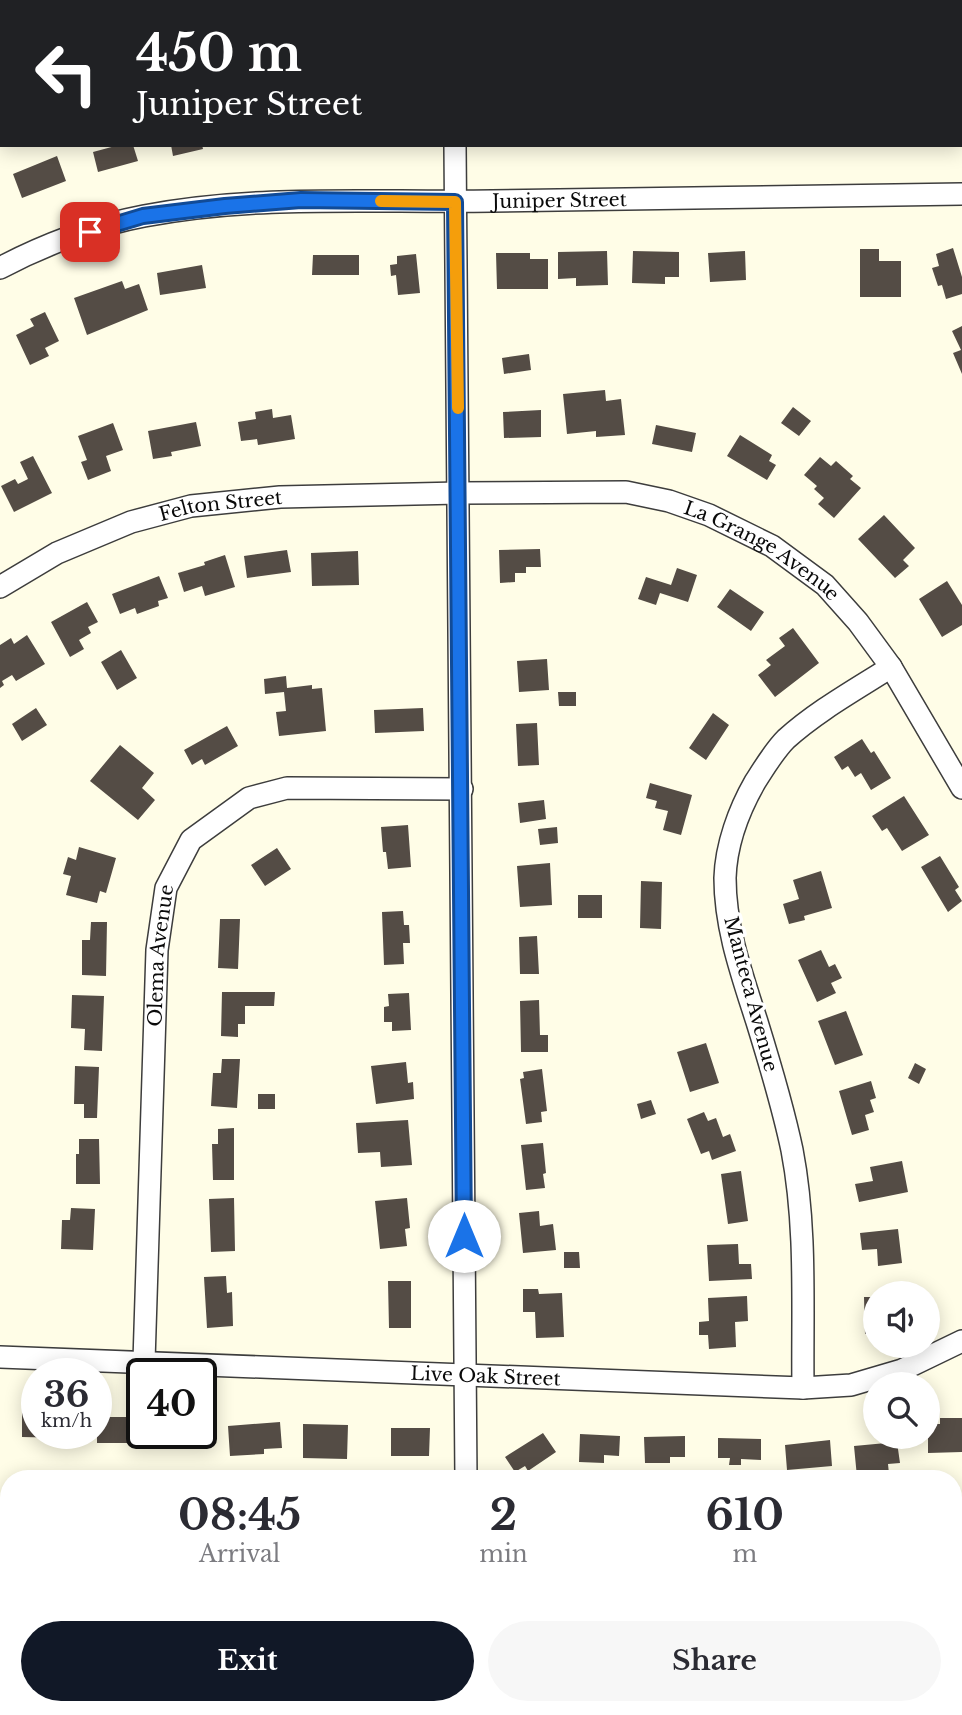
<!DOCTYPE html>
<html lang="en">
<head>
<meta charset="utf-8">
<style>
  :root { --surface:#fff; --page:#f7f7f7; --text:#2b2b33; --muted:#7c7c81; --accent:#111827 }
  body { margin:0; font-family:"Libre Baskerville",serif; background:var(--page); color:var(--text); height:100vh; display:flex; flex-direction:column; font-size:26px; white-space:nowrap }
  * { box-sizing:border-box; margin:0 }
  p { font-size:23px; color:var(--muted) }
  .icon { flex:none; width:38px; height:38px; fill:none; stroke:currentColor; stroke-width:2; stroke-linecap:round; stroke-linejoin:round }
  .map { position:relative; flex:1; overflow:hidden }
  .side { position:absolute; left:0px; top:1470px; width:962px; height:245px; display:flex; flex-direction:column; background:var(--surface); border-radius:28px 28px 0 0; box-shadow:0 4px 18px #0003 }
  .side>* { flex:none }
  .guide { position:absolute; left:0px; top:0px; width:962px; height:147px; box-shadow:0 4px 18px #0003; background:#202124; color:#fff; overflow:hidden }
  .controls { position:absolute; left:863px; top:1281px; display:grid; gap:14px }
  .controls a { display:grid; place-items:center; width:77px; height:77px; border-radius:50%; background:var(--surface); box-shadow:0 4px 18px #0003; font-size:35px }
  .speed { position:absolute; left:21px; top:1358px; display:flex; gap:14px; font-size:35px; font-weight:700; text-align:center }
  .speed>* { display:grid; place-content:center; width:91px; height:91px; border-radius:50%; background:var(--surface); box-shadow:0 4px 18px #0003; line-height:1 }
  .speed small { font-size:18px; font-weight:400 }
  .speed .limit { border:4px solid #111; border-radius:10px; background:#fff; color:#111 }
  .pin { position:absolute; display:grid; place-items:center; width:60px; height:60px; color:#fff; margin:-30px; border-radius:14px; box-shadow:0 4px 10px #0006 }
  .me { position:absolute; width:77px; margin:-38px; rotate:0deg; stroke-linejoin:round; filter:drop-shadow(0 0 5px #0008) }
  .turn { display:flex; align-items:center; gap:24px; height:147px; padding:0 21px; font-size:32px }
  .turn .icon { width:91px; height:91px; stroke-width:2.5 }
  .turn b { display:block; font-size:49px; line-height:60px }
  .eta { display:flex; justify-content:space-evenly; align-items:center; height:119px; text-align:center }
  .eta b { font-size:42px; font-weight:700; line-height:49px }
  .cta { display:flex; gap:14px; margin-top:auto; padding:14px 21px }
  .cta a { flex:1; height:80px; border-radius:42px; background:var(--accent); color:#fff; font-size:28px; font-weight:700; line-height:80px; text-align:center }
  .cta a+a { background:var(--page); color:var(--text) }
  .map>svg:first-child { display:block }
  .building { fill:#544c45 }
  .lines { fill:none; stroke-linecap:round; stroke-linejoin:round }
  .minor-casing { stroke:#3d3d3d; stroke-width:24 }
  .minor { stroke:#fff; stroke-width:21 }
  .rail-casing { stroke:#c72015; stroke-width:7 }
  .rail { stroke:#fff; stroke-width:4.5; stroke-dasharray:13; stroke-linecap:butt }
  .route-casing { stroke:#114b97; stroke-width:18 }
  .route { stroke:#1a73e8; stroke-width:12 }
  .slow { stroke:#f59e0b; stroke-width:12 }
  .labels { text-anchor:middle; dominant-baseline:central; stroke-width:7; stroke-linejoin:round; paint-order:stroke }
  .street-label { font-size:19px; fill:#0a0a0a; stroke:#fff }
</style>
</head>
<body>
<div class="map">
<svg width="962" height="1715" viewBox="0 0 962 1715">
  <rect width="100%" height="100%" fill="#fffde7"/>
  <path class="building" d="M119,145H133L138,161L98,172L93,152Z
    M171,145H202L203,149L173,156Z
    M57,156L66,181L22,198L13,174Z
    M953,248L962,277V294L946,299L942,285L938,286L932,268L939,266L936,254Z
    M860,249H879V261H901V297H860Z
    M607,251L608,285L576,286V278L558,279V252Z
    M633,251L679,252V277H665V284L632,283Z
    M745,251L746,280L710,282L708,253Z
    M496,253H530V259H548V289H497Z
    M416,254L420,293L398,295L396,275L391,276L390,265L397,264V256Z
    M313,255H359V275H312Z
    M202,265L206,288L160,295L157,273Z
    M122,281L125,289L139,284L148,310L87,335L74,298Z
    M45,312L59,341L45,348L49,356L30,365L16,335L34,326L30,319Z
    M962,326V374L953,353L961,350L952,331Z
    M529,354L531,370L504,374L502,358Z
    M605,390L606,401L621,399L625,435L596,437V431L567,434L563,394Z
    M793,407L811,421L799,436L781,423Z
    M272,409L273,418L291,415L295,439L258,445L257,439L241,441L238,422L256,419L255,412Z
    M541,410V437L504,438L503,412Z
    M196,422L201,446L171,452L172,456L153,459L148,431Z
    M113,423L123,450L106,456L111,471L88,480L81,462L87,460L78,436Z
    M656,425L696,433L692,452L652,444Z
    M740,435L772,455L769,461L776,465L767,480L727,456Z
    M33,456L52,493L14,512L1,486L15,479L18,484L28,479L20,462Z
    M820,457L831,466L836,461L853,476L850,479L861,488L834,518L818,504L824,498L814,489L817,486L804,475Z
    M884,515L915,548L903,560L909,566L895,578L858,539Z
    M540,549L541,567H526V573H515V582L500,583L499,550Z
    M287,550L291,572L247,578L244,556Z
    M358,551L359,585L312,586L311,553Z
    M225,555L235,587L205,596L202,586L184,592L178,573L205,565L204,562Z
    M677,568L697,575L688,602L660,593L656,605L638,599L646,577L671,585Z
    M159,576L168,598L158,601L159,606L137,614L135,608L120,614L112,594Z
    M947,581L962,605V625L942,637L919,599Z
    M730,589L764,612L751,631L717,607Z
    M87,602L98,622L88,627L91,633L79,640L84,649L70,657L51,622Z
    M793,628L819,663L775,697L758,675L771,665L766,660L785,646L779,638Z
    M27,635L45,664L16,681L12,675L2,681L4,685L0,688V645L11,638L14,644Z
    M121,650L137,678L117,690L101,662Z
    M547,659L549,690L519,692L517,661Z
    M286,676L287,688L312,685V689L322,688L326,731L279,736L276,712L286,711L284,692L265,694L264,679Z
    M558,692H576V706H559Z
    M36,708L47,725L22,741L12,724Z
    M423,708L424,731L375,733L374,710Z
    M713,713L729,725L706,760L689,748Z
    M537,723L539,765L518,766L516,724Z
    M227,726L238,746L205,765L202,759L192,765L184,750Z
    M862,739L871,753L874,751L891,778L871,790L861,773L855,777L848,766L842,770L834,757Z
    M120,745L154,773L142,788L155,800L138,820L90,781Z
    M650,783L692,795L681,835L663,830L668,811L655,808L657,801L646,798Z
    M904,796L929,835L902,851L887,828L882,831L872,816Z
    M544,800L546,819L520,823L518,803Z
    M408,825L411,867L388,869L386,852H383L381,827Z
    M557,827L558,843L540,845L538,829Z
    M79,847L116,858L106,893L100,891L97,903L66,895L71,876L63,874L68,857L76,860Z
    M277,848L291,869L265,886L251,865Z
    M940,856L959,887L955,890L962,901L948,912L921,867Z
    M550,863L552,905L520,907L517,866Z
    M821,871L832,908L804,916L805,920L789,924L783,904L799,899L793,880Z
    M641,881L662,882L661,929L640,928Z
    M578,895H602V918H578Z
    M403,911L404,925H409L410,943H403L404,964L384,965L382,912Z
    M220,919H240L238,969L218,968Z
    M91,922H107L106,976L82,975V940H90Z
    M537,936L539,974H520L519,937Z
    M821,950L829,967L835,964L842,978L831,983L836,993L817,1002L798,960Z
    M222,992H275L274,1006H245V1024H238V1037L221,1036Z
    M409,993L411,1030L392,1031V1022H384V1007L389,1006L388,994Z
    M72,995L104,996L102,1051L84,1050L85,1029L71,1028Z
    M539,1000L540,1035H548V1052H521L520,1001Z
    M846,1011L863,1055L835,1065L818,1021Z
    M706,1043L719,1083L690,1092L677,1052Z
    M222,1059H240L237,1108L211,1106L213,1073H221Z
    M406,1062L408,1083L413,1082L414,1099L376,1104L371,1066Z
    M915,1063L926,1069L919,1084L908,1078Z
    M75,1066L99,1067L97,1118H84V1104H74Z
    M542,1069L547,1111L541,1112L542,1122L526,1124L520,1079L524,1078L523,1072Z
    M871,1081L876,1098L870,1100L874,1112L865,1115L869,1130L852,1135L839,1091Z
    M258,1094H275V1109H258Z
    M651,1100L656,1114L641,1119L637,1104Z
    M704,1112L708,1121L716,1118L723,1137L730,1134L736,1151L712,1160L709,1151L701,1154L687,1119Z
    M408,1120L412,1165L381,1167L380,1152L358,1153L356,1123Z
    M234,1128V1180H213L212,1144H218V1129Z
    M79,1139H99L100,1184H76V1154H79Z
    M543,1143L546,1173L543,1174L545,1188L526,1190L521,1145Z
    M902,1161L908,1192L859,1202L855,1184L873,1181L870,1167Z
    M741,1171L748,1221L728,1224L721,1174Z
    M234,1198L235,1251L211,1252L209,1199Z
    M407,1198L410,1228L405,1229L407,1246L380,1249L375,1201Z
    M71,1208L95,1209L93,1250L61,1249L62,1220H70Z
    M539,1211L540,1226L553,1224L556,1250L523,1253L519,1213Z
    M898,1229L902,1263L878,1266L877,1249L862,1250L860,1233Z
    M738,1244L739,1264H751L752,1279L709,1281L707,1245Z
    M564,1252H579L580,1268H564Z
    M226,1276L227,1293L232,1292L233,1326L207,1328L204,1277Z
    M388,1281H411V1328H389Z
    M523,1289H538L539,1294L562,1293L564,1337L536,1338L535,1312H523Z
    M747,1296L748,1321L735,1322L736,1347L709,1349L708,1335H699V1322L709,1321L708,1298Z
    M864,1297H875V1333L865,1334Z
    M22,1412L37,1413V1433H69V1438L22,1437Z
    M97,1417H142V1443H97Z
    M940,1418H962V1452L928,1453V1424H940Z
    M201,1421H208L207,1446L169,1445V1433H201Z
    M280,1422L282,1448L264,1449V1454L230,1456L228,1426Z
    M303,1424L348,1425L347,1459L303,1458Z
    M391,1428H430L429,1456H391Z
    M543,1433L556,1452L528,1471L525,1466L515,1472L505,1457Z
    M580,1434L620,1436L619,1456L604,1455V1463L579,1462Z
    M685,1436V1457H670V1463H645L644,1437Z
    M718,1438L761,1439V1460L741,1459V1465H729L730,1458H718Z
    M830,1440L832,1466L787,1470L785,1445Z
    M897,1442L900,1463L888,1464L889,1474L857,1477L854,1446Z
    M142,1473L143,1479H119L118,1475Z
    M954,1681H962V1715H927V1706H954Z
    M784,1706H835V1711H784Z
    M853,1706H905V1715L852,1714Z"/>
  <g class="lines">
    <g class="minor-casing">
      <g id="minor">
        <path d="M454,0V2"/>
        <path d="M455,145L466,1479"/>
        <path id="s1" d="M0,268C43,245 96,225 144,216C258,194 376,203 492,201C649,199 805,196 962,194"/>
        <path id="s2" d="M0,587L57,553L131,522L191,506L280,497L459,493L626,492L669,501L709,515L772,546L825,585L858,622L891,667L962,788"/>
        <path id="s3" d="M0,1357L803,1388L851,1385L902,1370L962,1341"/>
        <path id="s4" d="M144,1361L157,950L166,888L191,840L249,798L287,788L462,789"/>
        <path d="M803,1388C802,1309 807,1228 792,1150C783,1107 770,1064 757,1022C742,975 725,928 725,878C726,845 739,810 755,782C764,768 774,751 786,739C817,711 855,690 891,667"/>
        <path d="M470,1706L471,1715"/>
      </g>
    </g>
    <use href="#minor" class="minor"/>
    <g class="rail-casing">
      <path id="rail" d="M0,1548H9
        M954,1582L962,1583"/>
    </g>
    <use href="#rail" class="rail"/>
  </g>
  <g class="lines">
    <g class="route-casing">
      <path id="route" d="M90,232L143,216L225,206L301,200L455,202L464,1236"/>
    </g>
    <use href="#route" class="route"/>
    <path class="slow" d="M381,201L455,202L458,408"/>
  </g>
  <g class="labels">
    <g class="street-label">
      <text stroke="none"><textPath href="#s1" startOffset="570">Juniper Street</textPath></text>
      <text stroke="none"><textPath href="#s2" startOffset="238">Felton Street</textPath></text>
      <text stroke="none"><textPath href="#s2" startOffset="794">La Grange Avenue</textPath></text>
      <text stroke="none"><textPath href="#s4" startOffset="406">Olema Avenue</textPath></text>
      <text transform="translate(751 994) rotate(75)">Manteca Avenue</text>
      <text stroke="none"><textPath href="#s3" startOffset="486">Live Oak Street</textPath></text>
    </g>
  </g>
</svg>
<div class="controls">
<a><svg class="icon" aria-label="sound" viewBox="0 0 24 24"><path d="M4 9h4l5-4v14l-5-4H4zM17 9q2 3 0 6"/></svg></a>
<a><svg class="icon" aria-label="search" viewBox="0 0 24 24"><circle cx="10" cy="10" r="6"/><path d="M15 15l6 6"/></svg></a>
</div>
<div class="speed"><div>36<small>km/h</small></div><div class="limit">40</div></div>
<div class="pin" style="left:90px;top:232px;background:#d93025"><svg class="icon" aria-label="arrive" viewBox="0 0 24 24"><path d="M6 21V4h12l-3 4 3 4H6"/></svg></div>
<svg class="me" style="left:464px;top:1236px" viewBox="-20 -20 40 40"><circle r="19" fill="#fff"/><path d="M0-13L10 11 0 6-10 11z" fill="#1a73e8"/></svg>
<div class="guide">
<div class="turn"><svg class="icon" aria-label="left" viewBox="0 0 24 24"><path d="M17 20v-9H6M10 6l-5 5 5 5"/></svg><div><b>450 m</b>Juniper Street</div></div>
</div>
<section class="side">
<div class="eta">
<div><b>08:45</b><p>Arrival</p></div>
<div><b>2</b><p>min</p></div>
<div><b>610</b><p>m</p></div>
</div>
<div class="cta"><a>Exit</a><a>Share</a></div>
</section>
</div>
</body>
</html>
